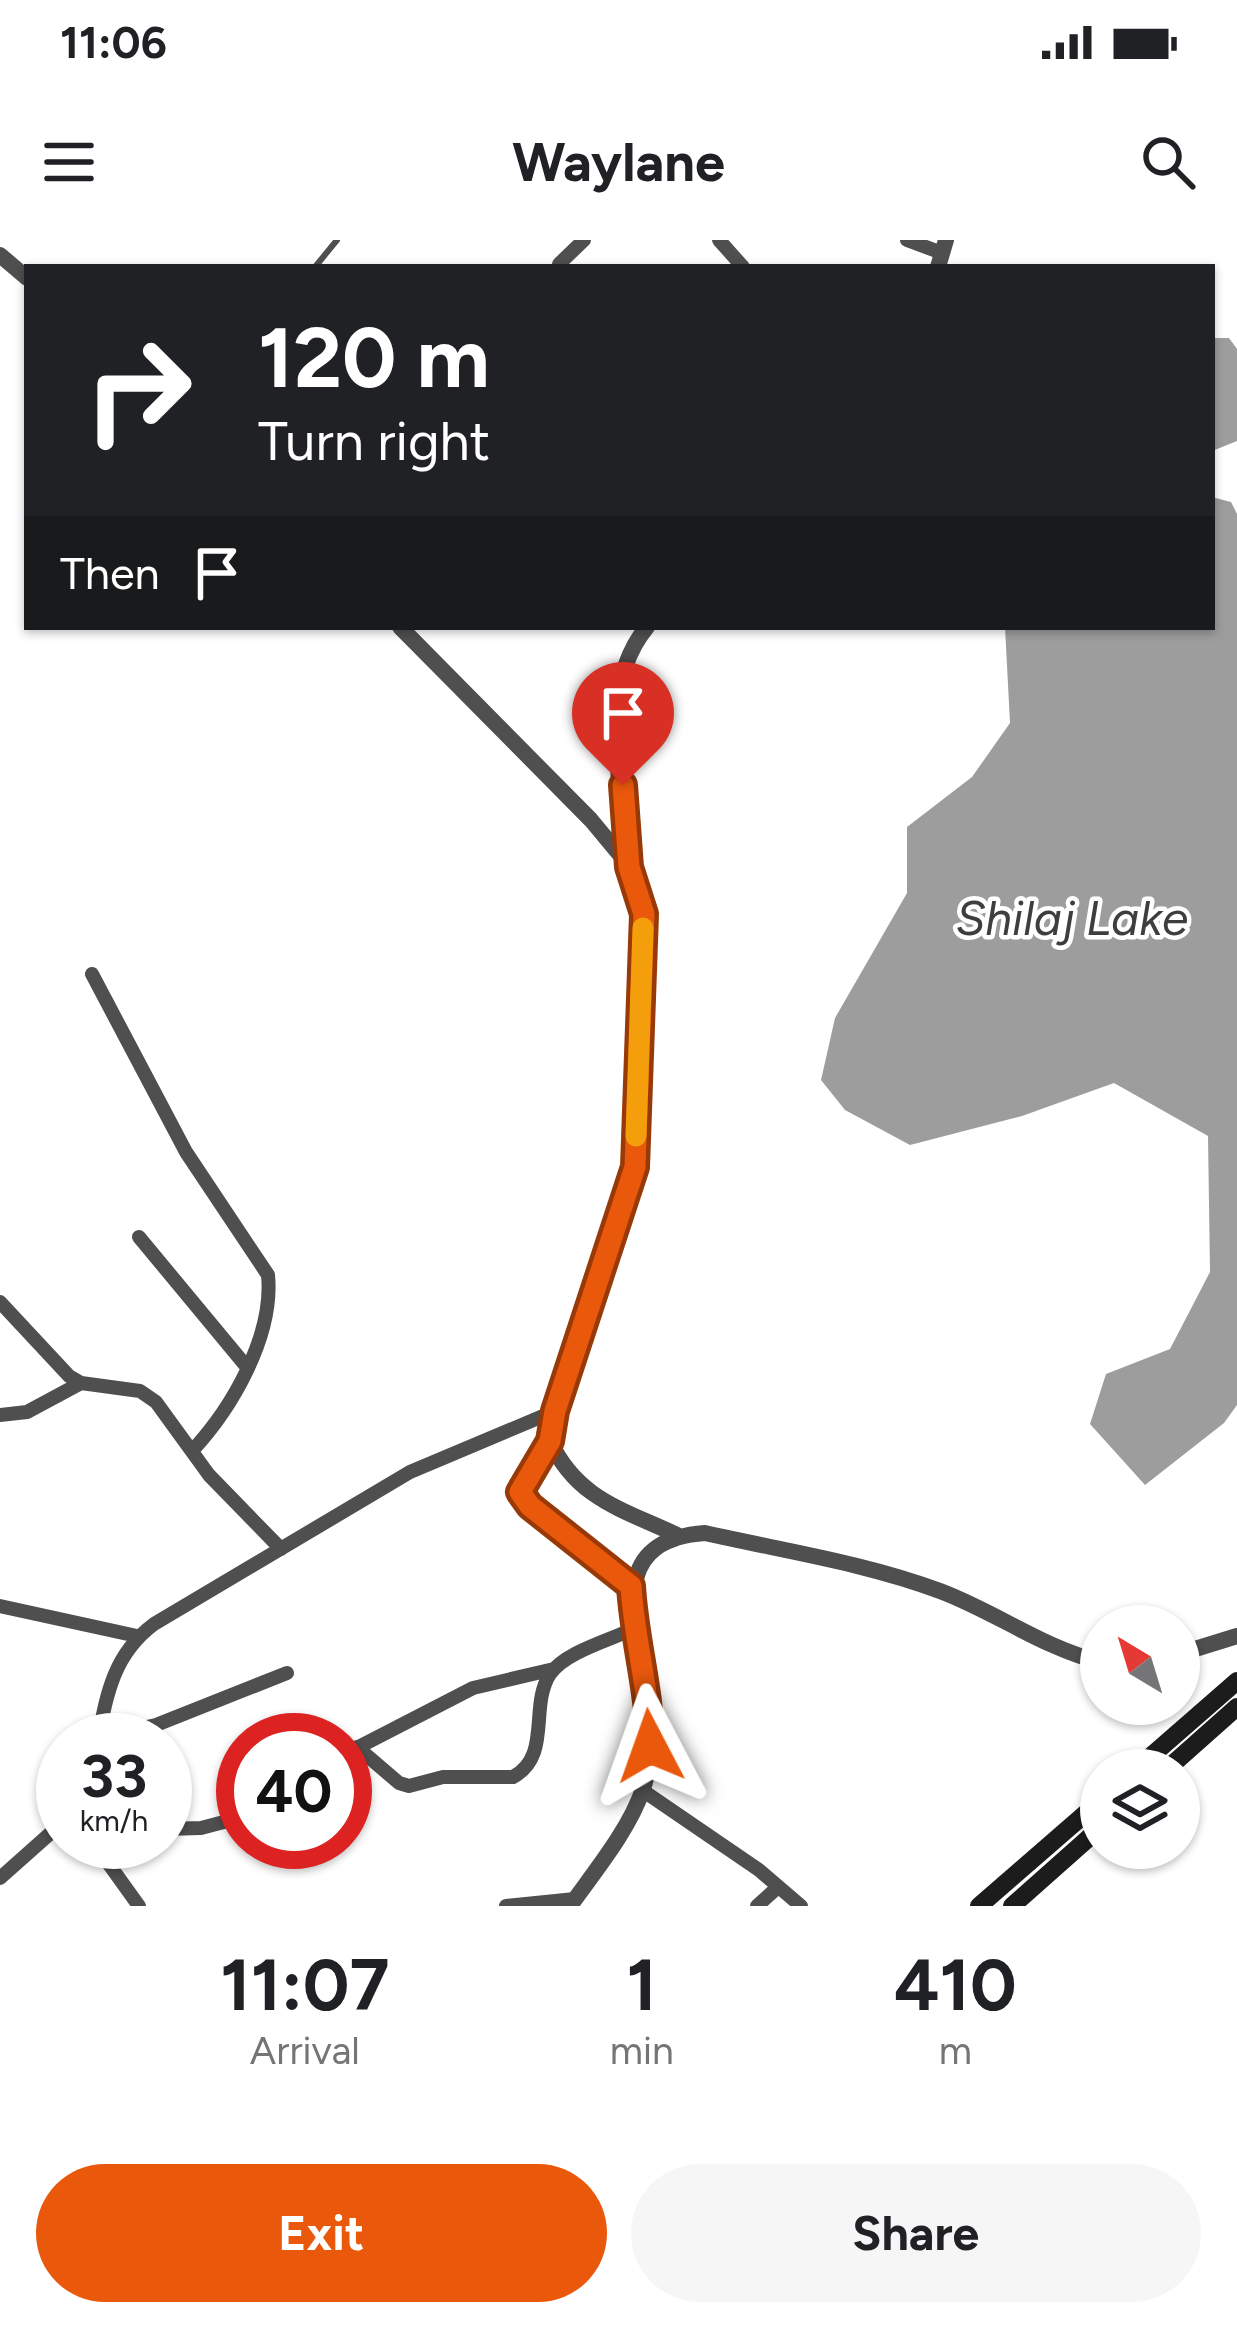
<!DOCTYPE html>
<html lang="en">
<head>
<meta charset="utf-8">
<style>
  :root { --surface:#fff; --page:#f6f6f6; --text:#202124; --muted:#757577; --accent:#ea580c }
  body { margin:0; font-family:Figtree,sans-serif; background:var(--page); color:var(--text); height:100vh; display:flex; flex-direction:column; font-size:45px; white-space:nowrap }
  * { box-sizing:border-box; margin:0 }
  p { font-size:39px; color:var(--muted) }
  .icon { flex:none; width:66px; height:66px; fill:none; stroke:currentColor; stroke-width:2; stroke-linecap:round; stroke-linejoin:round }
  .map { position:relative; height:1666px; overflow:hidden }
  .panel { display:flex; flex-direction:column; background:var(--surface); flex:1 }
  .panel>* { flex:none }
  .top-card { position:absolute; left:24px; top:24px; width:1191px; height:366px; border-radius:0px; box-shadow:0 3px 9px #0004; background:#202124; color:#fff; overflow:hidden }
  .needle { width:78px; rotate:322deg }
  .buttons { position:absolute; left:1080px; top:1365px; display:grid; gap:24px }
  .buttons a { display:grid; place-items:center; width:120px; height:120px; border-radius:50%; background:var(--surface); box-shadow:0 3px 9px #0004; font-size:60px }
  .speed { position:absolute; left:36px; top:1473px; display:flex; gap:24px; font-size:60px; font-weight:700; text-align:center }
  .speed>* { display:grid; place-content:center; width:156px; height:156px; border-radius:50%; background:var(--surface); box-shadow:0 3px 9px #0004; line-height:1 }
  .speed small { font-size:30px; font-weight:400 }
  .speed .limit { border:18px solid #d22; background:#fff; color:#111 }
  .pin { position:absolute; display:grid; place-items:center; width:102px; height:102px; color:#fff; margin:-123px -51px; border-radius:50% 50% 50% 0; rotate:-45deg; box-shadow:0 0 12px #0007 }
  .pin .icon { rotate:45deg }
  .me { position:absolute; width:132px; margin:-66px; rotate:356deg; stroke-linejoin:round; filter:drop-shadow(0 0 9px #0008) }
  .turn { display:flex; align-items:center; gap:42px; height:252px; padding:0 36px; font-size:54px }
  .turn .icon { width:156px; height:156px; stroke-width:2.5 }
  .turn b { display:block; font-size:84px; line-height:102px }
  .then { display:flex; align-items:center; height:114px; padding:0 36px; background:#0003; gap:24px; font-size:45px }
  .eta { display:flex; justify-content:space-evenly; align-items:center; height:204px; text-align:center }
  .eta b { font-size:72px; font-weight:700; line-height:84px }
  .button { display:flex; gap:24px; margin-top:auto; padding:24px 36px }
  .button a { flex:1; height:138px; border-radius:72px; background:var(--accent); color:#fff; font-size:48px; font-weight:700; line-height:138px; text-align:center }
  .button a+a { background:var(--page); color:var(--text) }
  .status { display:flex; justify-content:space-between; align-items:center; height:84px; padding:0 60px; background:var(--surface); direction:ltr }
  .status svg { height:33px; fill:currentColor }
  header { display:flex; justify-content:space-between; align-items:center; height:156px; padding:0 36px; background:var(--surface); font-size:54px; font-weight:700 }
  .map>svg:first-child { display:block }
  .water { fill:#9d9d9d }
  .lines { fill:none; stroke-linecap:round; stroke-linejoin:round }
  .service { stroke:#4f4f4f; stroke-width:6 }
  .minor { stroke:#4f4f4f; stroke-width:14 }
  .tertiary { stroke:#4f4f4f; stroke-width:16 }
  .secondary { stroke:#1c1c1c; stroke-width:18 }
  .route-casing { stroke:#983908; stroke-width:30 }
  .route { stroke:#ea580c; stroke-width:21 }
  .slow { stroke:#f59e0b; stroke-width:21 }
  .labels { text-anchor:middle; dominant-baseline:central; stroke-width:9; stroke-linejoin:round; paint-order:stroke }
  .water-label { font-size:48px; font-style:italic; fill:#3e3e3e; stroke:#fff }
</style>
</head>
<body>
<div class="status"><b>11:06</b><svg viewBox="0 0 49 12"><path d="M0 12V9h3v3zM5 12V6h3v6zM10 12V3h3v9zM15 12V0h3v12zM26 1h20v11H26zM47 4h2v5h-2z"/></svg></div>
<header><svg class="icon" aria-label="menu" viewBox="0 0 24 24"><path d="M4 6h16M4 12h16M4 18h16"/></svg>Waylane<svg class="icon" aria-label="search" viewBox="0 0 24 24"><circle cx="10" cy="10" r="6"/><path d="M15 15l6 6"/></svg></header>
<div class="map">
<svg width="1237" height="1666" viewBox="0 0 1237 1666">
  <rect width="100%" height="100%" fill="#fff"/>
  <path class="water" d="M1212,98H1229L1237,109V201L1212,211Z
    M1212,257L1231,262L1237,274V1165L1224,1183L1145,1245L1090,1184L1106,1134L1170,1109L1210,1032L1208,896L1114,843L1022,876L910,905L845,870L821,840L835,778L907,653V587L972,537L1010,483L1005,387H1212Z"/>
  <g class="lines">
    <path class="service" d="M315,27L337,0"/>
    <path class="minor" d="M719,0L743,27
      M907,0L942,13
      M559,24L584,0
      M92,734L186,912L268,1035C274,1096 232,1168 192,1211
      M139,997L246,1126
      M0,1062L69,1136L81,1143L140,1151L156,1162L209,1235L281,1309
      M0,1175L27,1172L81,1143
      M550,1201L521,1252L530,1266L631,1346
      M0,1366L137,1396
      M99,1497L156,1485L287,1433
      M98,1500C107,1452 114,1414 154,1384L410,1232L555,1171
      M357,1507L399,1543L409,1546L443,1537H513C552,1516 529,1466 550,1434C565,1412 610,1400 633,1389
      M345,1514L473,1448L554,1429
      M642,1550L759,1630L801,1666
      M165,1589L201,1588L243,1577
      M93,1602L139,1666
      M0,1638L63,1582
      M506,1666L575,1659
      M757,1666L778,1647"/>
    <path class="tertiary" d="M0,15L27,38
      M938,27L946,0
      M400,387L591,580L630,627L644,674L635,927L550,1201C577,1259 622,1269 677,1295
      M629,624C623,550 595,449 647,387
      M1179,1414L1237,1396
      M570,1666C595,1631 629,1590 643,1549C651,1524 652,1493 650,1467C643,1399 595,1301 705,1293C784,1311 865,1323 940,1351C996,1372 1043,1408 1101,1422"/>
    <path class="secondary" d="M1135,1530L1237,1441
      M1166,1530L1237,1467
      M979,1666L1101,1560
      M1012,1666L1101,1587"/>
  </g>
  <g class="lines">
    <g class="route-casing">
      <path id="route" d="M623,545L629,627L644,674L635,927L555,1171L550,1201L520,1252L530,1266L631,1346C634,1400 650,1451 650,1506"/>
    </g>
    <use href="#route" class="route"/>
    <path class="slow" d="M636,896L643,688"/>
  </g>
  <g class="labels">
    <g class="water-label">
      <text x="1072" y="678">Shilaj Lake</text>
    </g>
  </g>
</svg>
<div class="buttons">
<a><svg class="needle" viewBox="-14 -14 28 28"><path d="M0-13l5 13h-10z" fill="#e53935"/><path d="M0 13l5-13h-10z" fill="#757577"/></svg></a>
<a><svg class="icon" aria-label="layers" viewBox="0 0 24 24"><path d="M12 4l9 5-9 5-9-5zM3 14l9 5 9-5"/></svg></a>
</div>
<div class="speed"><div>33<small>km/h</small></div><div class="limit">40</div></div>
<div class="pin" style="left:623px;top:545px;background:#d93025"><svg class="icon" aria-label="arrive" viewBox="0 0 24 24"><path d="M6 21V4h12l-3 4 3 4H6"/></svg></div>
<svg class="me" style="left:650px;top:1506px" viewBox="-20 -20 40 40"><path d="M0-17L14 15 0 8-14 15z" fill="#ea580c" stroke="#fff" stroke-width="4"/></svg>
<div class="top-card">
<div class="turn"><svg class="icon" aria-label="right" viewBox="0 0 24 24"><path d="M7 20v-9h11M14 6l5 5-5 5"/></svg><div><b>120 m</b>Turn right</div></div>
<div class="then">Then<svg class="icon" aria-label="arrive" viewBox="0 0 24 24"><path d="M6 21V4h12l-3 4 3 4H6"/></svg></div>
</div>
</div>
<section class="panel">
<div class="eta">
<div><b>11:07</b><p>Arrival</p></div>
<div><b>1</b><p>min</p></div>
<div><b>410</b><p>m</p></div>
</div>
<div class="button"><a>Exit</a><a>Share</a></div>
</section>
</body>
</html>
